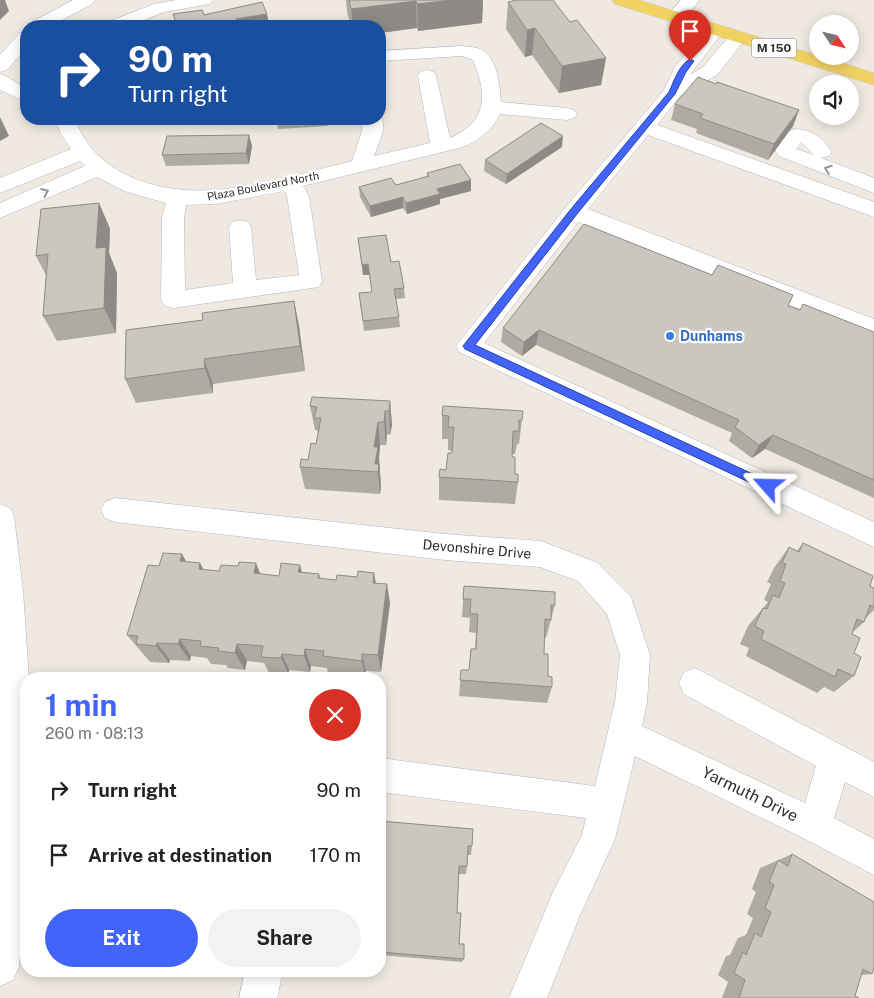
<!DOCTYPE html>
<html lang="en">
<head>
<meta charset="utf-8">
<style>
  :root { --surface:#fff; --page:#f2f2f2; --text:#222; --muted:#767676; --accent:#4264fb }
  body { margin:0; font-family:"Public Sans",sans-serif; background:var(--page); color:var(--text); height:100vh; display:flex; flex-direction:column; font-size:19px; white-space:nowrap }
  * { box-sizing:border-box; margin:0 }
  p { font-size:16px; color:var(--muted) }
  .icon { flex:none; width:28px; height:28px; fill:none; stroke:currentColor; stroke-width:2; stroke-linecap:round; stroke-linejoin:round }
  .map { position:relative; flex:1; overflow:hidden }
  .side { position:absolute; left:20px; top:672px; width:366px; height:305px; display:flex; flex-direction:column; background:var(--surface); border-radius:20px; box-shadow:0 2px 12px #0003 }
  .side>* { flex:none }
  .guide { position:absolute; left:20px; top:20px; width:366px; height:105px; border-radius:20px; box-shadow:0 2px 12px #0003; background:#1a4fa0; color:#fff; overflow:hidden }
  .needle { width:32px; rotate:125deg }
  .fabs { position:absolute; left:809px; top:15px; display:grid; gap:10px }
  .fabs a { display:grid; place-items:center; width:50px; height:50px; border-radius:50%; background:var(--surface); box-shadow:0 2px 12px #0003; font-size:25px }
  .pin { position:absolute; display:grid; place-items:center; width:42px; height:42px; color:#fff; margin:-51px -21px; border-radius:50% 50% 50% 0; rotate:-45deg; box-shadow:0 0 5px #0007 }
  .pin .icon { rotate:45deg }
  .me { position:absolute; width:55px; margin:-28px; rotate:295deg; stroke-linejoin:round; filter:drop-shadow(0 0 4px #0008) }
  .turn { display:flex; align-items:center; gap:18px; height:105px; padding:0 25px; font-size:22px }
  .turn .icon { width:65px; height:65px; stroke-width:2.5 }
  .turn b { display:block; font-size:35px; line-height:42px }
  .round { display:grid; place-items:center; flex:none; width:52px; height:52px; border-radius:26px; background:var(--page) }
  .overview { display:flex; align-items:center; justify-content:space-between; height:85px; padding:0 25px }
  h1 { font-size:30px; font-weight:700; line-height:38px; color:var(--accent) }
  .primary-button { display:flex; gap:10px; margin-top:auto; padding:10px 25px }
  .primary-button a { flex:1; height:58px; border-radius:30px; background:var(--accent); color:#fff; font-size:20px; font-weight:700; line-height:58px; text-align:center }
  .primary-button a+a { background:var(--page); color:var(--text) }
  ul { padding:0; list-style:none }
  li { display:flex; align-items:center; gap:15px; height:65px; padding:0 25px }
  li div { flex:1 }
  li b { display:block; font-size:19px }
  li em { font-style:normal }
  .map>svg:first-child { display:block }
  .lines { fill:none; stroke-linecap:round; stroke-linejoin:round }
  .minor-casing { stroke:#b4b7c1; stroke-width:1 }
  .major-casing { stroke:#c9c9c9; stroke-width:1 }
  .minor { fill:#fff; fill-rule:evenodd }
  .major { fill:#f2d163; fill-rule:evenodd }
  .wall { fill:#afaba4 }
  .shaded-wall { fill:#8e8b86 }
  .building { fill:#cbc7bf; stroke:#8e8b86 }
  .oneway { stroke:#969696 }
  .route { fill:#4264fb; stroke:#2b41a3 }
  .shop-dot { fill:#3f7fe0; stroke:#fff; stroke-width:2 }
  .labels { text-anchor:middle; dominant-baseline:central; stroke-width:4.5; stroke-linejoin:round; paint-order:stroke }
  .far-street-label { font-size:11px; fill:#2e2e2e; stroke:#fff }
  .shield { fill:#fff; stroke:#6d6d6d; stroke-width:1 }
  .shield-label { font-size:12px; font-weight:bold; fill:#2e2e2e }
  .shop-label { font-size:14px; font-weight:bold; fill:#366cbe; stroke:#fff; text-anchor:start }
  .street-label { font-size:14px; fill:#2e2e2e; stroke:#fff }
  .near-street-label { font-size:16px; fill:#2e2e2e; stroke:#fff }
</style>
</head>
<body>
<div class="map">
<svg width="874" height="998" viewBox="0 0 874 998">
  <rect width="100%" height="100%" fill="#efe9e1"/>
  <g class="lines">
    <g class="minor-casing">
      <path id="minor" d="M73,0H95L92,4L51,26H29L32,22Z
        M176,0H213L210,4L164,12L129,26H105L108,22L154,4Z
        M681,0H699C691,11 683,24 669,21L666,17Z
        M715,25L721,26L724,30L690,75L703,67L732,33L738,32L744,33L747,37L717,75L680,96L657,125L874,202V217L648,135L588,209L874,319V338L578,222L484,343L874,522V547L459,352L456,346L566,207L664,90L675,67L709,26Z
        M26,32V48L7,70L0,72V55L20,33Z
        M462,46C469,47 480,47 485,52C498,63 500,87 501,102L567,108L574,110L577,114L574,118L567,120L500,114C492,130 480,140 463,147L303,186L309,196L322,281L319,287L173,308L165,306L161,300L162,218L166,203L124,191L97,177L0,218V203L85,166L80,161L0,193V178L71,149L61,134L55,119H75C83,142 99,160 121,172C193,211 278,179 352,161L362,131L363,119H380V115C388,127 378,144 374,156L430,143L418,76L420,72L427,70L434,72L436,76L450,138C487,122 488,95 473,60L462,56L380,61V51ZM285,191L287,196L299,275L256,280L251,227L248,222L240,220L232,222L229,227L233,283L185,290L184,218L186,205L216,204Z
        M0,74C9,77 18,84 26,89V102L0,90Z
        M796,129C813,130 823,138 832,152L829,156L821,158L874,178V193L779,156L776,152V145L789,131ZM801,142L814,155L796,149Z
        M115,498L445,534L541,541L598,563L631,597L650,655L647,702L642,726L805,803L816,766L684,694L679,683L684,672L695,668L874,762V797L845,782L834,818L874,839V875L803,838L635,756L615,839L580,915L547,998H509L553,892L582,835L586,818L380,792V758L595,786L615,702L620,655L607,614L578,581L540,567L445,560L115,522L105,518L101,510L105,502Z
        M0,504L10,508L14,516L23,591L29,679H26V884L19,967L13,980L0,986Z
        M245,971H283L277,998H239Z"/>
    </g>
    <g class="major-casing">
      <path id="major" d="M612,0H639L874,73V85L615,4Z"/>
    </g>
    <use href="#minor" class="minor"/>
    <use href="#major" class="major"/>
  </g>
  <path class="wall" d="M346,0H483L482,23L418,31L417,28L380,33V26H351L347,12Z
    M508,2L570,22L606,58L601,85L559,93L532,55L525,57L506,29Z
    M675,104L799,110L793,126L768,160L696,133L697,129L671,120Z
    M276,119H328V126L278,129Z
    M249,135L252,146L249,164L166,166L162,155Z
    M562,147L506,184L484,171L485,160Z
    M427,173L471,191L440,199V204L407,214L403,208L371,217L360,197L359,187L396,185L427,177Z
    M99,203L110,229L109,253L117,273L116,333L57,341L43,316L46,275L36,256Z
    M358,238L391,262L404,288L405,298L396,299L399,317L400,327L364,331L359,293L372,292L369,275H363Z
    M294,301L299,326L305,371L213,384V393L136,403L125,379L203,320Z
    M788,306L800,310L874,332V498L765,449L752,458L729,441L732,433L536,345L522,356L501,342L503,328Z
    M390,401L392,425L390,435L387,434L386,445H380L379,458L381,487L380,494L305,489L300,467L308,460L316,444L318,434L317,430H315L310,406Z
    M442,415L522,420L519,444H517L515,454H512L515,474L518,482L515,504L439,500V477L446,470L453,451L448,450V439H442Z
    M803,543L874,588V610L866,618L864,622L853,632L852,634L854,653V676L834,692L824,687L817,693L746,656L749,648L740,644L748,626L768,602L764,600L771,584L767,582L774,568L789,547L797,551Z
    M182,554L186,562L204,570L279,576L302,572L319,574L321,579L336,580L357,577L374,573L376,583L390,603L381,672L366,671L365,677L328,673L327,668L311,666L310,672L289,670V675L269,673L264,663L247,661L245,670L228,668L226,665L211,664L207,658L191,656L190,661L170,660L169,663L150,662L127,635L159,566Z
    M464,586L555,605L546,638L544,637V654L548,676L552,687L547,703L459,696L461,670H469L471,649H475L476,633L469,632L470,618L462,617Z
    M380,821L472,846L471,855H468L467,866L466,874H459L457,913L459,944L464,959L462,962L380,955V873L381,867H380Z
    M792,854L872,974L861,975L855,996L859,998H722L728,982L718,975L726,956L730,955L738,938L746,935L753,918L747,914L756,892L752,889L760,868Z"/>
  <path class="shaded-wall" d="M0,0H5L9,11L0,20Z
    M453,0H483L482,23L418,31L417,4Z
    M416,1L417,28L380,33V26H353L351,9Z
    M267,14L269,24L257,26H213L236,19Z
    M206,23L207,26H188Z
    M535,28L532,55L525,57L527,30Z
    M606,58L601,85L559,93L562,66Z
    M799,110L793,126L768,160L774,144Z
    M0,117L9,136L0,141Z
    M110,119H143L113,125Z
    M249,135L252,146L249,164L246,153Z
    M563,136L562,147L506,184L507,174Z
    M471,180V191L440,199V204L407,214L406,203L437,189Z
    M403,197V208L371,217L370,206Z
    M99,203L110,229L109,253L117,273L116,333L104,308L96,248Z
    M368,264L369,275H363L362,265Z
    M294,301L299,326L305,371L300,346Z
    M539,330L536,345L522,356L524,342Z
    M204,359L213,384V393L205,368Z
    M390,401L392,425L390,435L389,411Z
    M385,411L387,434L386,445L384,422Z
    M378,422L380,445L379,458L381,487L380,494L378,472H376L374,447Z
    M773,435L765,449L752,458L759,445Z
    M182,554L193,574L180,561Z
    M200,563L211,583L199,569Z
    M256,563L264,583L254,573Z
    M300,565L306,585L298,572Z
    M374,573L377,592L373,583Z
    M387,584L390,603L381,672L378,655Z
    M180,639L191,656L190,661L178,644Z
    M157,643L170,660L169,663L156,646Z
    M237,644L247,661L245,670L235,653Z
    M305,649L311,666L310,672L304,656Z
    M282,654L289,670V675L281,658Z
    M362,654L366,671L365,677L362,661Z"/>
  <path class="building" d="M349,0H453L417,4L416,1L351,9Z
    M517,0H553L570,22L577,20L606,58L562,66L535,28L527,30L508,2Z
    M262,2L267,14L236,19L238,22L213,26H207L206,23L188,26H177L173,14L202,10L204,15Z
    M698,77L716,84L717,82L799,110L774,144L700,118L703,114L675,104Z
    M541,123L563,136L507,174L485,160Z
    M249,135L246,153L162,155L167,136Z
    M460,164L471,180L437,189L440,194L406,203L403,197L370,206L359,187L391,178L396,185L429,176L427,173Z
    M99,203L96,248L106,247L104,308L43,316L48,254L36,256L41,209Z
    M584,224L712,275L718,265L793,295L788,306L800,310L803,304L874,332V480L773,435L759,445L735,427L739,420L539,330L524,342L503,328Z
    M386,235L391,262L399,261L404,288L394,289L399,317L363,321L359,293L372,292L368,264L362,265L358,238Z
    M294,301L300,346L204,359L205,368L125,379L126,330L203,320L202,313Z
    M312,397L390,401L389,411H385L384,422H378L374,447H378L375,464H379L378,472L300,467L301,459L308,460L311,443L316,444L321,418H314L317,407L310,406Z
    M443,406L523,411L522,420H519V431H513L512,457H515V474H518V482L439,477L440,469L446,470L448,453H452L454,427H448L449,416L442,415Z
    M803,543L873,576L870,586L874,588V607L870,605L864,622L857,619L852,634L860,638L854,653L861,657L854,676L838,669L835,677L761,639L764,631L755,626L763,608L767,609L773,595L779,598L785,583L780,581L786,564L782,563L789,547L799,552Z
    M163,553L182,554L180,561L200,563L199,569L219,571L221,565L238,566L239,562L256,563L254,573L279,576L281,563L300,565L298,572L319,574L318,578L336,580L337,575L357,577L358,571L374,573L373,583L387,584L378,655L362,654V661L323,656L324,651L305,649L304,656L282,654L281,658L261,657L263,646L237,644L235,653L218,651L219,648L200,646L201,641L180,639L178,644L157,643L156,646L136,644L138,636L127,635L148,565L159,566Z
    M464,586L555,592V605H551V620L545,619L544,654H548V676L552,677V687L460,680L461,670H469L471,649H476L478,614H470L471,599H463Z
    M380,821L473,829L472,846H468L467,866H459L457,913H461L459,944H464V959L380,952V873L382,859H380Z
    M792,854L874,902V968L872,974L863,969L855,996L859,998H739L745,980L734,973L743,952L746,955L755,933L761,937L771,912L765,908L774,885L769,882L778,860L788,866Z"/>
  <defs><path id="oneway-chevron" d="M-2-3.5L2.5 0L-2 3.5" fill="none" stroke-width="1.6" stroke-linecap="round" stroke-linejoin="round" transform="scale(1.25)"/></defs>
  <g class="oneway">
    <use href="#oneway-chevron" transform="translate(828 169) rotate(-160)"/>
    <use href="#oneway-chevron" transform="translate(45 192) rotate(-23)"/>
  </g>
  <path class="route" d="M690,59L694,61L686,72L675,94L577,214L475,345L772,483L774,486L768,491L465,349L463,346L571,209L669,92C674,81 679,65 690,59Z"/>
  <circle class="shop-dot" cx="670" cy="336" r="5"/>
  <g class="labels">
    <g class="far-street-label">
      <text transform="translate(263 186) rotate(-11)">Plaza Boulevard North</text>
    </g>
    <rect class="shield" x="751.5" y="38.5" width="45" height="19" rx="4"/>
    <g class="shield-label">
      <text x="774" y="48">M 150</text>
    </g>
    <g class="shop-label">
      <text x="680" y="336">Dunhams</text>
    </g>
    <g class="street-label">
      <text transform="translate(477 549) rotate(5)">Devonshire Drive</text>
    </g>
    <g class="near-street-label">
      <text transform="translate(750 794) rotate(26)">Yarmuth Drive</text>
    </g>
  </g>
</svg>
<div class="fabs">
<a><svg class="needle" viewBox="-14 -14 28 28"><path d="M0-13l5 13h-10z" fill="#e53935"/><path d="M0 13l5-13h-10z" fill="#767676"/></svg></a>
<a><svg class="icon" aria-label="sound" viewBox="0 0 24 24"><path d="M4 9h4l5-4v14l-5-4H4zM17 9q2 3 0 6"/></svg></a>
</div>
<div class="pin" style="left:690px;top:61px;background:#d93025"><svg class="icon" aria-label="arrive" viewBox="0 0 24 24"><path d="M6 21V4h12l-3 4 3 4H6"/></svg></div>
<svg class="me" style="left:768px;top:486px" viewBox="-20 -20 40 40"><path d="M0-17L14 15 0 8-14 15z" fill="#4264fb" stroke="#fff" stroke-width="4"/></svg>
<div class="guide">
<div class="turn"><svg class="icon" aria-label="right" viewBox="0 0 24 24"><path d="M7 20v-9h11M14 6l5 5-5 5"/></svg><div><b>90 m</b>Turn right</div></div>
</div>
<section class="side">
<div class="overview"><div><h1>1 min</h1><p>260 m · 08:13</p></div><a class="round" style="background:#d93025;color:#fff"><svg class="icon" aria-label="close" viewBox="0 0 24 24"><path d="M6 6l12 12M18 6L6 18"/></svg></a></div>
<ul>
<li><svg class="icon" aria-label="right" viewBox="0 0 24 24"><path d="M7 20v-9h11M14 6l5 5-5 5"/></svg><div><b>Turn right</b></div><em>90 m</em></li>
<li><svg class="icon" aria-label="arrive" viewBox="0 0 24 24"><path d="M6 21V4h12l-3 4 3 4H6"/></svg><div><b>Arrive at destination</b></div><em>170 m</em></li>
</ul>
<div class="primary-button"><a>Exit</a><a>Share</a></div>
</section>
</div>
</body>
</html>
